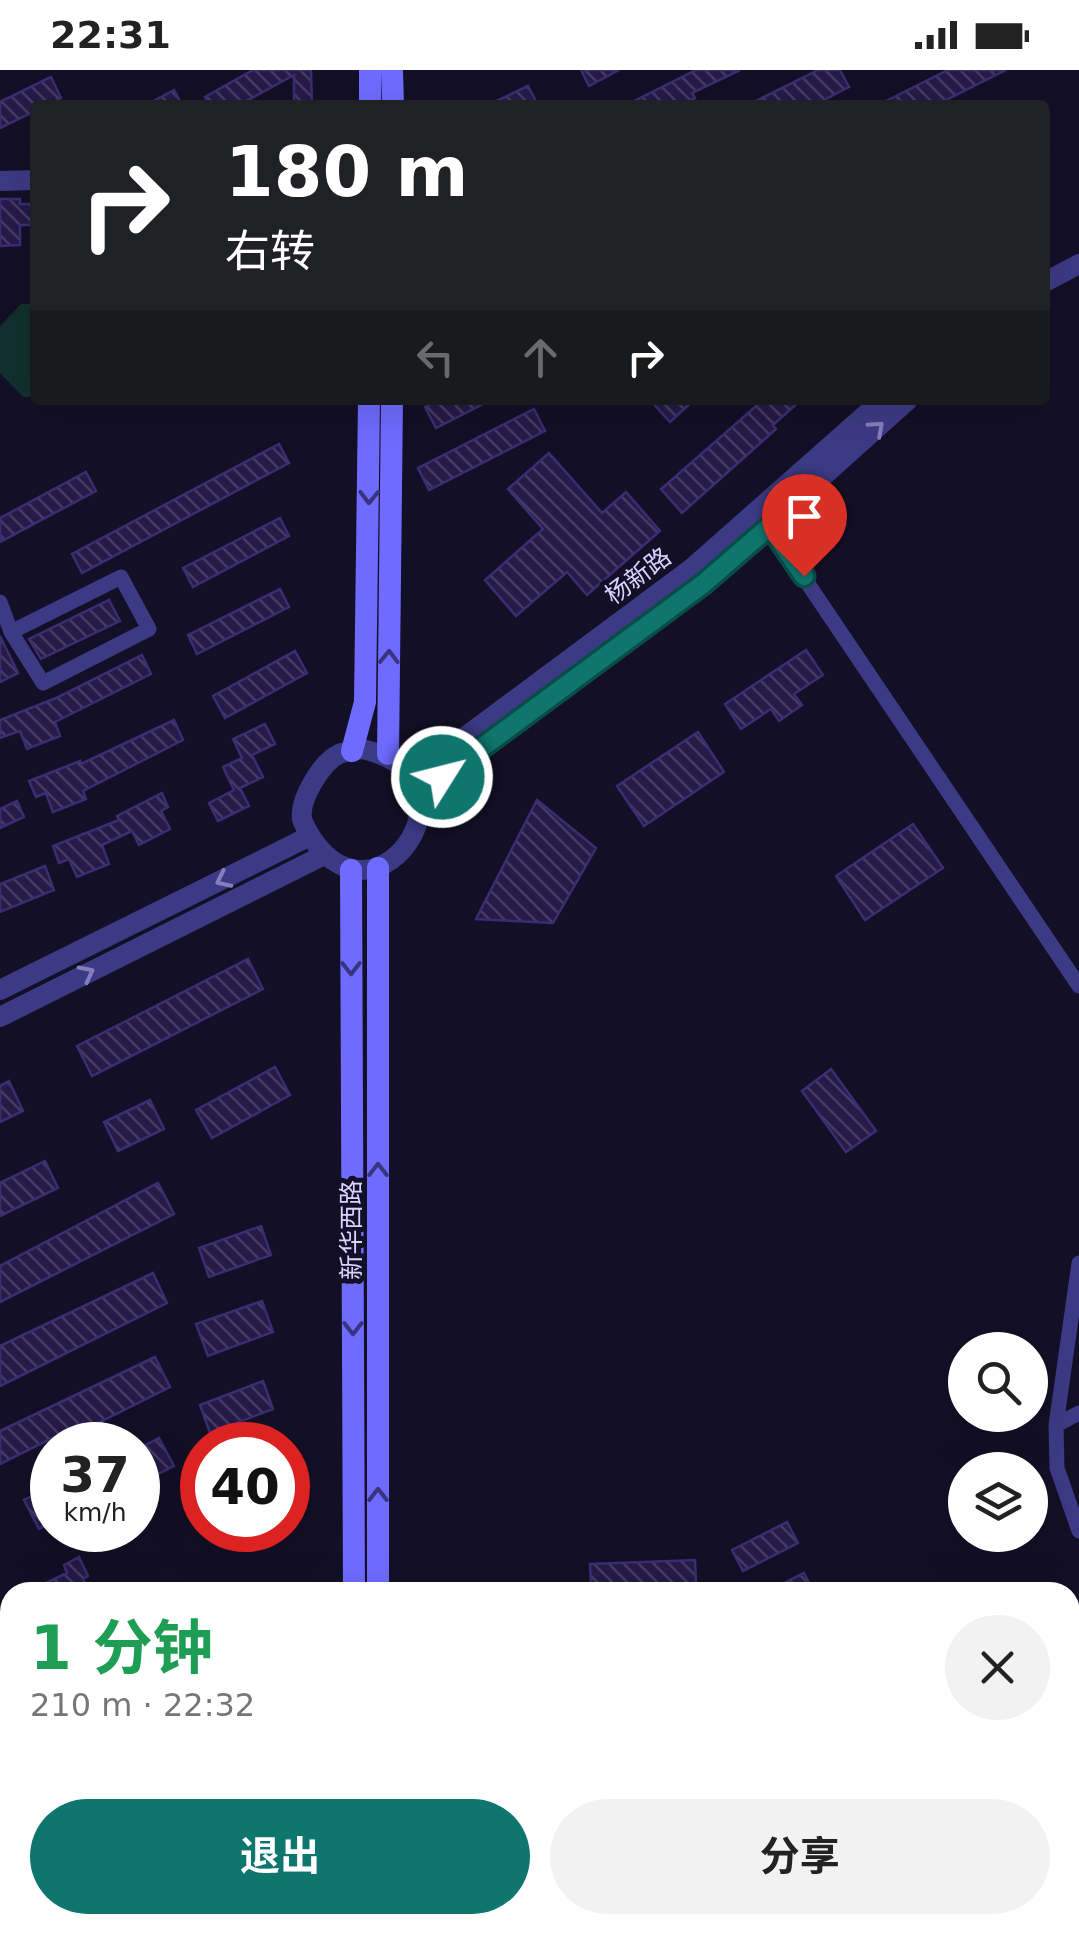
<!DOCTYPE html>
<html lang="zh">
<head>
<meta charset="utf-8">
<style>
  :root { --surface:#fff; --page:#f2f2f2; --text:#222; --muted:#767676; --accent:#0f766e }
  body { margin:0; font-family:"DejaVu Sans","Noto Sans SC",sans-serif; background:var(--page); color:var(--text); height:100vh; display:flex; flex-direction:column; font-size:38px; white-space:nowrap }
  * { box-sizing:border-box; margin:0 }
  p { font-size:32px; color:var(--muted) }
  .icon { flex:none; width:55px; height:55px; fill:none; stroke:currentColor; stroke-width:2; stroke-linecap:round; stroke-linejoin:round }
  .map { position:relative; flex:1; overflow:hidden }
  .drawer { position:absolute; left:0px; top:1512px; width:1080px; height:352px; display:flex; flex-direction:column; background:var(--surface); border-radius:30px 30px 0 0; box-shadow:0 10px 40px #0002 }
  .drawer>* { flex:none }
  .guide { position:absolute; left:30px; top:30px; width:1020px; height:305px; border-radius:10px; box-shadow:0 10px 40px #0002; background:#202124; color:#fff; overflow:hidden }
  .fabs { position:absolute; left:948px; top:1262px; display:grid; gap:20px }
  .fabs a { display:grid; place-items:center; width:100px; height:100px; border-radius:50%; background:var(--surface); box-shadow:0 10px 40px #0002; font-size:50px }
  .speed { position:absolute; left:30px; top:1352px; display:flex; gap:20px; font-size:50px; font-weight:700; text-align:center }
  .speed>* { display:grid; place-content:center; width:130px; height:130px; border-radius:50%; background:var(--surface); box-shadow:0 10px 40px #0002; line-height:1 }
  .speed small { font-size:25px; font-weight:400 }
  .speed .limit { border:15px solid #d22; background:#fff; color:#111 }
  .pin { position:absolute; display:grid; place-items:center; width:85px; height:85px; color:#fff; margin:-102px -42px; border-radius:50% 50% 50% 0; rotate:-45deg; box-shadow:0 0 10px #0007 }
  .pin .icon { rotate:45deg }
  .me { position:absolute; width:110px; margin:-55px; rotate:54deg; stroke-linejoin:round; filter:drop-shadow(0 0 8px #0008) }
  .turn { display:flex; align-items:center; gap:35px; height:210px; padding:0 30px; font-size:45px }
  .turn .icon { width:130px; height:130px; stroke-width:2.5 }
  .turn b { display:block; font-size:70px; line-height:85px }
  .lanes { display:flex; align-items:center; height:95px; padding:0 30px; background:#0003; justify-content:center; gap:50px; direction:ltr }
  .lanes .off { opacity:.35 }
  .round { display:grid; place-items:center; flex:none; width:105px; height:105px; border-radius:52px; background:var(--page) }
  .overview { display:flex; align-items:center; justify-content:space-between; height:170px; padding:0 30px }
  h1 { font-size:60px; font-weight:700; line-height:75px; color:#1e9e55 }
  .action { display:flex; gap:20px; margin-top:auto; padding:20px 30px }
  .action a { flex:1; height:115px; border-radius:60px; background:var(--accent); color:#fff; font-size:40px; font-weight:700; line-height:115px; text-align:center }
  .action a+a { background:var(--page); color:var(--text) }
  .status { display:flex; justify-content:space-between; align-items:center; height:70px; padding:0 50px; background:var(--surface); direction:ltr }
  .status svg { height:28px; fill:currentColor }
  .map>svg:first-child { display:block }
  .grass { fill:#12302f }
  .building { fill:url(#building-back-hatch); stroke:#3b2d73; stroke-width:2.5 }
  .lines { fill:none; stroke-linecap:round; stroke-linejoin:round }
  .minor { stroke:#3d3a85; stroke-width:15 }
  .tertiary { stroke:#3d3a85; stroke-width:20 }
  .secondary { stroke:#6f6bff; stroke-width:22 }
  .oneway { stroke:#837fbc }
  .oneway2 { stroke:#38347d }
  .route-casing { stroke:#0a4d48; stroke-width:25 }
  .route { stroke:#0f766e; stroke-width:18 }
  .labels { text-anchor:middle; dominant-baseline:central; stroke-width:10; stroke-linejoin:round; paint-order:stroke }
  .street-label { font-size:25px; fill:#d9d4ff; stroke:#130f26 }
</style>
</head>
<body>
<div class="status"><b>22:31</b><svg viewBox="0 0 49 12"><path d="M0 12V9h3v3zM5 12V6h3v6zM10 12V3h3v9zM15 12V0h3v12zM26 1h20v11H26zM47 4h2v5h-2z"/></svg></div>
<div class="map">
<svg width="1079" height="1864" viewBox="0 0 1079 1864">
  <defs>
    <pattern id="building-back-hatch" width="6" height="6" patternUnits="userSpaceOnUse" patternTransform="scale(2.5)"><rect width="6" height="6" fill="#241b47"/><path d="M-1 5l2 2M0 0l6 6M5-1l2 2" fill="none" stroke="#433b63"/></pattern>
  </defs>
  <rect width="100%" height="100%" fill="#130f26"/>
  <path class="grass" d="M21,234H35V327H23L0,303V256Z"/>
  <path class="building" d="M253,0H311L312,35H294V5L239,35H210L205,27Z
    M581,0H619L589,16Z
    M696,0H740L692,23L695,28L681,35H626Z
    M818,0H840L849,17L814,35H748Z
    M948,0H1006L936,35H878Z
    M51,7L61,28L47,35H35V41L0,58V32Z
    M528,16L538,35H488Z
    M174,20L182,35H146Z
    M0,129H20V134H35V155H20V175L0,176Z
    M439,330H491L436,358L425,337Z
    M650,330H694L670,352Z
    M763,330H801L773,355L776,359L682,443L661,419Z
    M534,339L545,361L429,420L418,398Z
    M279,374L289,393L82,503L72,484Z
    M549,383L602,443L626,422L660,461L587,525L567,502L516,546L485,510L543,459L508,419Z
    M86,402L96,421L0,472V448Z
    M280,448L289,466L193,517L183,498Z
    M280,519L289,537L197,584L188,565Z
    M109,530L120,551L41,589L29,569Z
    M0,566L18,603L0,612Z
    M806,580L823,605L794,624L802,635L779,651L771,639L741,659L725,634Z
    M295,581L307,603L225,648L213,626Z
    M142,585L151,604L55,652L60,666L27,679L20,661L0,668V650L56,628Z
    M174,650L183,670L83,721L86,729L53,742L46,723L36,727L29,711L80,691L81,694Z
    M265,654L275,674L252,685L263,707L240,718L249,736L218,751L209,733L234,720L223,697L242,688L233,669Z
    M698,662L724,702L644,756L617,716Z
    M162,723L168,737L161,741L170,759L139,775L132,761L102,775L109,794L77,807L69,789L59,793L53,776L119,750L117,746Z
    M537,730L596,778L553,853L476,849Z
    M17,731L24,747L0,758V739Z
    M913,754L943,798L865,850L836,806Z
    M45,796L54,820L0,842V814Z
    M248,889L263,919L92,1006L77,976Z
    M275,997L290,1025L212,1068L196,1040Z
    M831,999L876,1061L846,1082L802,1021Z
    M9,1011L23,1041L0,1052V1016Z
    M150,1030L164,1059L118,1081L104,1052Z
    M45,1091L58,1118L0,1146V1113Z
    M158,1113L174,1144L0,1232V1196Z
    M261,1156L271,1185L209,1207L199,1178Z
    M153,1203L167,1233L0,1316V1276Z
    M262,1231L273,1262L208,1286L196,1254Z
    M155,1287L170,1317L86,1359L83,1353L0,1394V1361Z
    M263,1311L273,1339L210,1363L200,1335Z
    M159,1368L174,1396L138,1414V1379Z
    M52,1416V1452L39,1459L24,1430Z
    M787,1452L798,1473L743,1501L732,1480Z
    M79,1487L88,1506L83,1509L90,1522H27L67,1503L64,1495Z
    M695,1490L696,1514L591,1518L590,1494Z
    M804,1503L814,1522H766Z"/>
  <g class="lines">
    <path class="minor" d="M765,450L1079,916
      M0,532L11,562L43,613L149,559L121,507L11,562
      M1079,1193L1056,1355L1057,1398L1079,1461
      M1056,1355L1079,1343"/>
    <path class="tertiary" d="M0,111L35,110
      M1045,212L1079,194
      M362,679C487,706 380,865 313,770C309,764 304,755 302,749C299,729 322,692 339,684C346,681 355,680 362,679Z
      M411,707L692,498L882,330
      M418,724L703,514L908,330
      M0,920L310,766
      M0,947L324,785"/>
    <path class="secondary" d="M370,0V35
      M392,0L393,35
      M352,681L365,632L369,330
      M388,684L392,330
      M378,798V1522
      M351,800L354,1522
      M356,1855V1864
      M378,1864V1855"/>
  </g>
  <defs><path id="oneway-chevron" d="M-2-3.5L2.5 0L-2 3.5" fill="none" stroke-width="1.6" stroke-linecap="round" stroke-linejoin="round" transform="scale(2.5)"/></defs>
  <g class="oneway">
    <use href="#oneway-chevron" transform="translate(877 358) rotate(-42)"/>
    <use href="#oneway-chevron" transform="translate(223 810) rotate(154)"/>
    <use href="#oneway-chevron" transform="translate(87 903) rotate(-27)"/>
  </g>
  <g class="oneway2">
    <use href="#oneway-chevron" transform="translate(369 427) rotate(91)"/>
    <use href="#oneway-chevron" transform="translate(389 587) rotate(-89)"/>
    <use href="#oneway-chevron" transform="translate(351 898) rotate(90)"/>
    <use href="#oneway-chevron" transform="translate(378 1100) rotate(-90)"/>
    <use href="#oneway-chevron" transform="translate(353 1258) rotate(90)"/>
    <use href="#oneway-chevron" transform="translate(378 1425) rotate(-90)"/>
  </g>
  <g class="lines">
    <g class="route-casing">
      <path id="route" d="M442,707L703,514L770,456L804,506"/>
    </g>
    <use href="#route" class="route"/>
  </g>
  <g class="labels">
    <g class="street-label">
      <text transform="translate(638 506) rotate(-37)">杨新路</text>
      <text transform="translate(351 1160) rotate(-90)">新华西路</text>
    </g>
  </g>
</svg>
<div class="fabs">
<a><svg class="icon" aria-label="search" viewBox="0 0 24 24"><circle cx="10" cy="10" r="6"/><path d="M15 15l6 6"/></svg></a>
<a><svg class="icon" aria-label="layers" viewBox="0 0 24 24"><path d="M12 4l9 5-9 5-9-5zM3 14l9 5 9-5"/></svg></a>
</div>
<div class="speed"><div>37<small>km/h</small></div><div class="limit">40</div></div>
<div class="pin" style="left:804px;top:506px;background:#d93025"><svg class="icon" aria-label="arrive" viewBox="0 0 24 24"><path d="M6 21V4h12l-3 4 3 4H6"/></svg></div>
<svg class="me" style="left:442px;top:707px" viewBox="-20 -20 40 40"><circle r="17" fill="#0f766e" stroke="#fff" stroke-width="3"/><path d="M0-11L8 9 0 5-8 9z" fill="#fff"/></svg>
<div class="guide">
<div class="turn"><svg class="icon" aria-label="right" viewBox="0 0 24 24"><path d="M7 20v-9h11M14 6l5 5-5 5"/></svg><div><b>180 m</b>右转</div></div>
<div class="lanes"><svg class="icon off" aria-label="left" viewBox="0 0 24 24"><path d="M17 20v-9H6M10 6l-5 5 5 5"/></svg><svg class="icon off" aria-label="ahead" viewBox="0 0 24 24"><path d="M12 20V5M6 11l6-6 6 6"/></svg><svg class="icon" aria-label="right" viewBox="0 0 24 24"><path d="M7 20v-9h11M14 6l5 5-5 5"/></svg></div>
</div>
<section class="drawer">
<div class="overview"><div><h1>1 分钟</h1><p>210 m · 22:32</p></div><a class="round"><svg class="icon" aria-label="close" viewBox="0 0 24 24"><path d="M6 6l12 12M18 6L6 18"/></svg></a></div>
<div class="action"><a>退出</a><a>分享</a></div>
</section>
</div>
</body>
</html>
